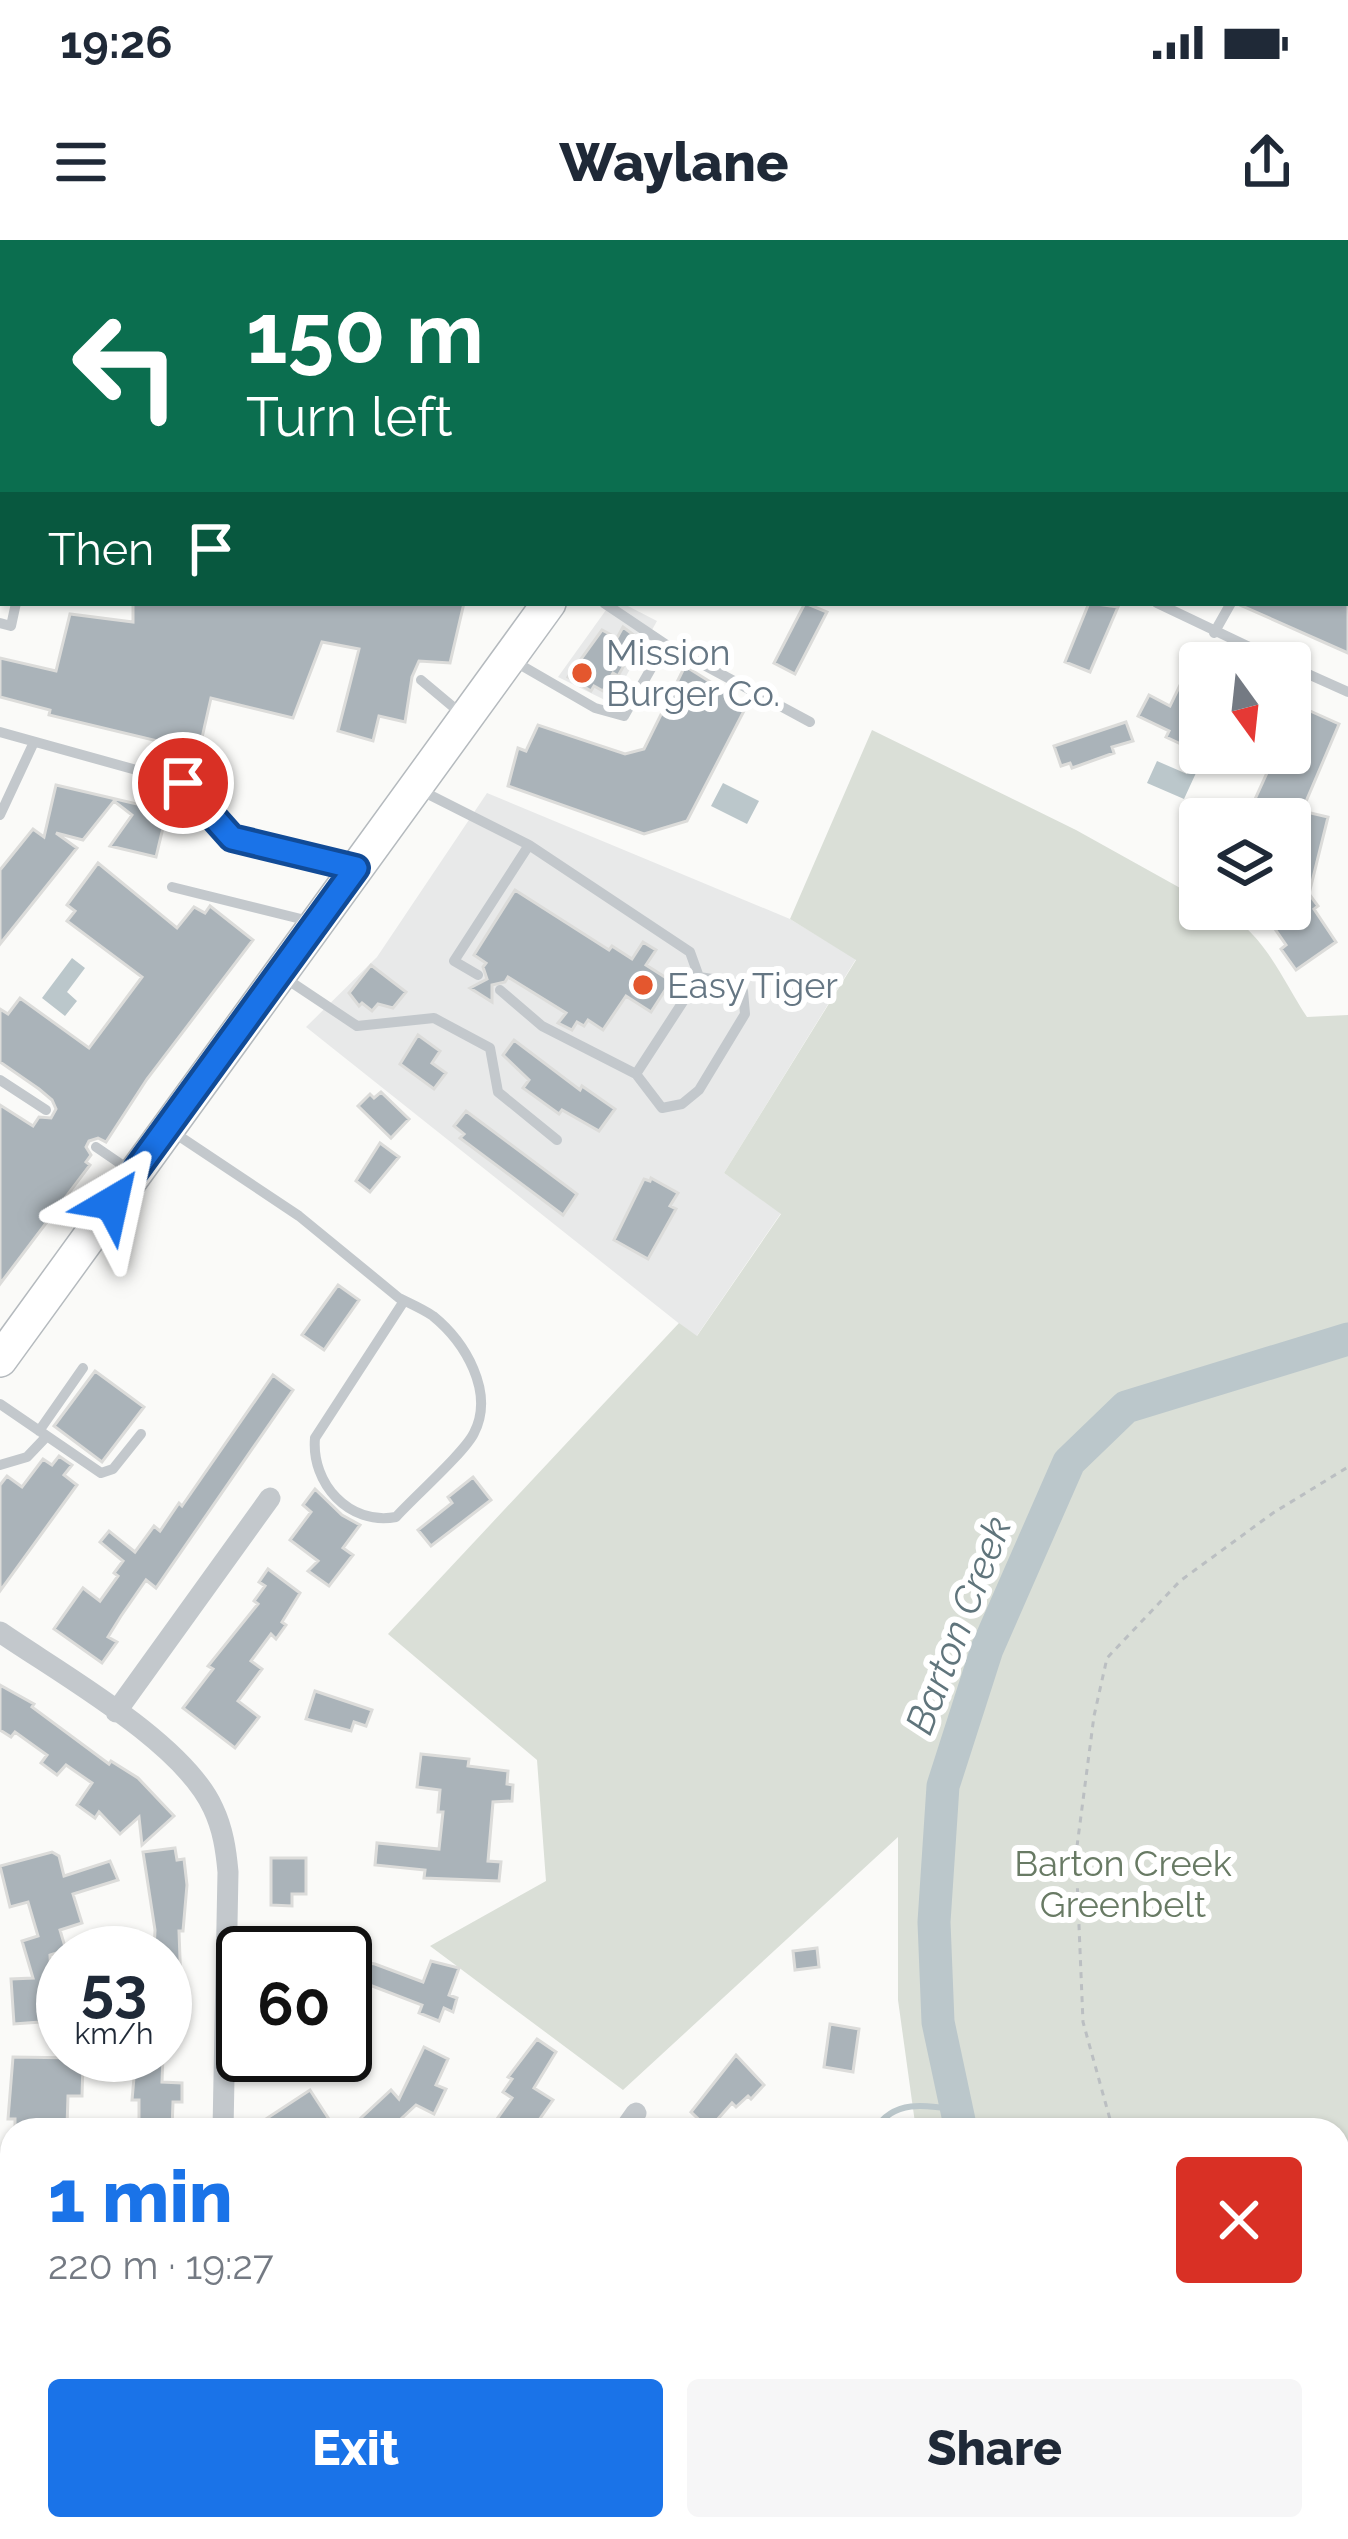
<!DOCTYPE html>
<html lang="en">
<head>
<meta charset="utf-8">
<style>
  :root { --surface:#fff; --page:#f6f6f7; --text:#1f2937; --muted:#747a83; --accent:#1a73e8 }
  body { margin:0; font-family:Raleway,sans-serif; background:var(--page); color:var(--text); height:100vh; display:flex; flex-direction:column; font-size:45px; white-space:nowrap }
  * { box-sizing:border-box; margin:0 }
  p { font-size:39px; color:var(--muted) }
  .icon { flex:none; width:66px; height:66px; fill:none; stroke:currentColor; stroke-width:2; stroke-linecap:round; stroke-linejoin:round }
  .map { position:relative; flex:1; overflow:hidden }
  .side { position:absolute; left:0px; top:1878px; width:1350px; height:423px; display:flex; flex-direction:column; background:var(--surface); border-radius:36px 36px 0 0; box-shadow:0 3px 9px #0004 }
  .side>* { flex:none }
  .top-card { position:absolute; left:0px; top:0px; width:1350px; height:366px; box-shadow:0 3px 9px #0004; background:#0b6e4f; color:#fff; overflow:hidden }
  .needle { width:78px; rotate:165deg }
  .buttons { position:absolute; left:1179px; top:402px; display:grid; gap:24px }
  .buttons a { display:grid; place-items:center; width:132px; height:132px; border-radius:12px; background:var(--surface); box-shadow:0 3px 9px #0004; font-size:60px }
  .speed { position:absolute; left:36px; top:1686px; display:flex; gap:24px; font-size:60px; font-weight:700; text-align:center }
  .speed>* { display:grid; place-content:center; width:156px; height:156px; border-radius:50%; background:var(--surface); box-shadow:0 3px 9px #0004; line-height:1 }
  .speed small { font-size:30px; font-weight:400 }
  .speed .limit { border:6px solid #111; border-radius:18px; background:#fff; color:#111 }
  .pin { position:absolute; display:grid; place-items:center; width:102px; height:102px; color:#fff; margin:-51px; border:6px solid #fff; border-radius:50%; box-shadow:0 3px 12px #0007 }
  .me { position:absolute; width:132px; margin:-66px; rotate:36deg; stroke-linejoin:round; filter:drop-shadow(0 0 9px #0008) }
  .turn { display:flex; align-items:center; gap:42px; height:252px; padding:0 48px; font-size:54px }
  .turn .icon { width:156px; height:156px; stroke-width:2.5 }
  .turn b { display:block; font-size:84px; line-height:102px }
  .then { display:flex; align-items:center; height:114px; padding:0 48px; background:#0003; gap:24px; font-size:45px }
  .round { display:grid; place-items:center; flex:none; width:126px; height:126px; border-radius:12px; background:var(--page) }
  .summary { display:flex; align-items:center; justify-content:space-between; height:204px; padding:0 48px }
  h1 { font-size:72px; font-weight:800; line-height:90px; color:var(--accent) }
  .action { display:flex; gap:24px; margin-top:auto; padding:24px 48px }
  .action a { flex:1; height:138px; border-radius:12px; background:var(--accent); color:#fff; font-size:48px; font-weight:800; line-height:138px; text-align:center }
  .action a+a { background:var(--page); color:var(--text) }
  .status { display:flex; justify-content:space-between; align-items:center; height:84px; padding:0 60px; background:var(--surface); direction:ltr }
  .status svg { height:33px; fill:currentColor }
  header { display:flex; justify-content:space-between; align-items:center; height:156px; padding:0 48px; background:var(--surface); font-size:54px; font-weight:800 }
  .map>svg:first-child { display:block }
  .built { fill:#e8e9e9 }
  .green { fill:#dadfd7 }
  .water { fill:#bbc7cb }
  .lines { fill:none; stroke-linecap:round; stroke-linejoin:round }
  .stream { stroke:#bbc7cb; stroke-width:6 }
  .river { stroke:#bbc7cb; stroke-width:33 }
  .building { fill:#aab3b9; stroke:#dcdcda; stroke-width:3 }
  .secondary-casing { stroke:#b3babf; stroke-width:33 }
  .primary-casing { stroke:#b5babe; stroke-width:36 }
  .path { stroke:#bbbfc2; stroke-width:3; stroke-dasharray:6 6; stroke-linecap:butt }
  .lane { stroke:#c3c8cc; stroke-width:10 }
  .street { stroke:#c3c8cc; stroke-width:21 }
  .secondary { stroke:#fff; stroke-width:30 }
  .primary { stroke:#fff; stroke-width:33 }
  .route-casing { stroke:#114b97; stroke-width:30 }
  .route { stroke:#1a73e8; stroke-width:21 }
  .poi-dot { fill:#e4572e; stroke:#fff; stroke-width:4.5 }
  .labels { text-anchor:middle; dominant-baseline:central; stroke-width:12; stroke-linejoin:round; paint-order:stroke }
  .poi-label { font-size:36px; fill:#657683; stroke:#fff; text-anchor:start }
  .park-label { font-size:36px; fill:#687a64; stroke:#fff }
  .water-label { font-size:39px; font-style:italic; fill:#60757c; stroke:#fff }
</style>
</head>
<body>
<div class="status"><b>19:26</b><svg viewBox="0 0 49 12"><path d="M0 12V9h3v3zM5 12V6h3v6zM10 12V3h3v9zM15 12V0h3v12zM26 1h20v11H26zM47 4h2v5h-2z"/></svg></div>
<header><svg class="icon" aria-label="menu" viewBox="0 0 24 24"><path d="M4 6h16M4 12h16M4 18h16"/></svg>Waylane<svg class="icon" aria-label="share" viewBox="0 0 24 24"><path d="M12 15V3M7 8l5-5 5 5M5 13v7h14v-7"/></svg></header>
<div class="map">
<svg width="1348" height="2299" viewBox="0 0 1348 2299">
  <rect width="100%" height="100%" fill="#fafaf8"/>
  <path class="built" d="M5,0H435L18,3Z
    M611,363H622L657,381L611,463L558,437Z
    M487,553L790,679L856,719L724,933L781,973L696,1097L306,787L377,717Z"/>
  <path class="green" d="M872,490L1076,590L1200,659V669C1255,669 1280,737 1307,777L1348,775V2299H599L588,2289H1338V1890H916L898,1760V1597L623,1850L430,1706L546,1641L537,1520L388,1394L679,1083L697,1096L781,974L724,933L856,720L790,679Z"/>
  <path class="water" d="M1195,519L1201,522L1184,559L1147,543L1157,521L1187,534Z
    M723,543L759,561L747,584L711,566Z
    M72,718L85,728L67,752L77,761L65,776L42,758Z"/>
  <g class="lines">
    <path class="stream" d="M875,1890C893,1859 927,1865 957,1870"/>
    <path class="river" d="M961,1890L938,1782L934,1682L943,1546L987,1409L1069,1222L1126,1167L1348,1099
      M1113,2289L1118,2299"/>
  </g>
  <path class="building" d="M133,363H464L450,423L419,421L412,437L405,482L379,476L373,501L338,491L359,409L322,402L293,478L211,458L199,511L49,475L50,470L0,457V418L56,431L70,374L133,382Z
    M805,363L827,372L795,434L774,423Z
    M1089,363L1118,367L1090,432L1065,422Z
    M1241,363H1348V413L1240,365Z
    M623,387L639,399L618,436L613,433L603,451L594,446L591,451L568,437L602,390L617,398Z
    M685,426L747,465L687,581L644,594L508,546L518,508L526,511L538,485L625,514L644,509Z
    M1183,439L1200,447V513L1166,497L1169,491L1138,476L1149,455L1170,466Z
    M1299,466L1339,484L1302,571L1328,577L1309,654L1318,666L1314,669L1336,702L1296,730L1281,709L1286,705L1261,669H1290V579H1246L1276,513H1290V485Z
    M1126,482L1133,501L1112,507L1114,513L1072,528L1070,523L1061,526L1054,506Z
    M56,545L167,571L156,617L110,606L132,575L114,561L83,600L56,593L77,608L0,704V630L33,589L44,597Z
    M98,623L177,688L194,667L205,673L210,666L253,700L147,839L106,902L98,898L89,901L86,907L91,915L86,922L90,925L0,1044V865L33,886L39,877L51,878L56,869L52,860L39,849L0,822V769L8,774L20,758L89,808L142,737L67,681L75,671L67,665Z
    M515,650L609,710L612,706L632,719L643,702L656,710L646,725L671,741L651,772L626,756L603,790L588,780L584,786L577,782L572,790L558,783L566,773L508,737L505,742L492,745V762L470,748L487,739L483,727L486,723L474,715Z
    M371,725L406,752L393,768L378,764L372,771L362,763L359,766L349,753Z
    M418,795L440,811L432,823L446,833L434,849L400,824Z
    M514,800L580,850L582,846L615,869L599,891L562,870L559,874L523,848L529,840L503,815Z
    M381,852L409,879L391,898L358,866L370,854L374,858Z
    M466,871L577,954L563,975L460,898L464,894L454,886Z
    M380,903L399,917L370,952L356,941Z
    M651,938L678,953L670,966L676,969L648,1019L614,1000L644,939L650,941Z
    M338,1045L359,1060L324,1110L302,1095Z
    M95,1131L144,1167L102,1222L54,1186Z
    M273,1135L293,1150L156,1348L146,1340L121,1376L108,1397L117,1402L102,1423L54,1389L83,1348L100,1361L118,1336L114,1333L123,1321L100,1302L109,1291L135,1312L154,1286L160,1291L179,1263L182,1266Z
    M59,1216L72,1225L64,1235L77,1245L0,1351V1245L7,1236L22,1247L43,1219L52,1225Z
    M473,1237L491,1260L431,1306L418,1290L452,1263L448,1257Z
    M315,1249L342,1275L360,1285L343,1308L353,1315L329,1346L308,1331L318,1321L290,1300L311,1272L303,1265Z
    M268,1329L300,1353L282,1382L286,1385L276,1399L271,1394L251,1421L262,1429L238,1461L259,1477L235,1508L183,1468L213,1429L208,1426L258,1364L254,1361L265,1346L259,1342Z
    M0,1445L34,1464L32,1467L109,1524L111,1521L138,1538L174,1576L142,1605L139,1577L120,1594L99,1572L95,1578L77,1565L92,1543L66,1525L57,1535L41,1523L47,1515L15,1492L11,1497L0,1490Z
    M315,1451L372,1470L366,1486L354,1482L351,1491L306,1479Z
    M421,1514L469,1519L468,1526L508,1531L507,1544L513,1545L512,1561L493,1562L488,1621L501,1622L499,1641L424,1638L425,1630L375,1625L377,1603L439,1609L443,1572H438L440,1550L417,1547Z
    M175,1608L177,1620L184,1619L187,1645L183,1691H179L182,1773H165V1713H154L155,1690L143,1612Z
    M52,1612L59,1616L64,1636L110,1621L118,1640L73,1654L82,1683L60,1690L66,1710L50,1715L52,1757L39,1758L40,1782L14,1784L11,1739L33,1738L22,1701L38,1696L28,1662L10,1667L0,1626Z
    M271,1618H306V1654H292V1666L271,1665Z
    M817,1708L819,1727L795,1730L793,1711Z
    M345,1719L375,1724L423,1742L431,1721L459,1728L449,1755L457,1758L453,1772L444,1768L439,1781L419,1773L422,1765L367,1744V1748L345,1743Z
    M830,1784L859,1789L853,1832L824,1827Z
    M537,1799L556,1812L534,1848L553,1860L532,1890H489L512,1858L503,1852L512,1839L508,1837Z
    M424,1807L448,1819L436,1845L446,1849L434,1874L416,1865L389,1890H348L391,1850L399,1859Z
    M136,1815H163L162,1842L182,1843V1862H173L172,1890H139V1860H132Z
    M736,1815L764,1845L751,1859L748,1856L736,1867L732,1863L709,1889L691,1872Z
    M13,1817L78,1818V1823H83L82,1856H68L67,1887L15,1890V1879H8Z
    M310,1850L336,1890H249Z"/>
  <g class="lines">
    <g class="secondary-casing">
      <path id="secondary" d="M460,3L461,0"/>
    </g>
    <g class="primary-casing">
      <path id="primary" d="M812,3L814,0
        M0,1120L549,363"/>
    </g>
    <path class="path" d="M1113,1890L1083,1782L1076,1614L1094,1476L1107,1418L1180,1341L1273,1273L1348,1227
      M865,2289L878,2299
      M1295,2289L1307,2299
      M609,2299L686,2289"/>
    <path class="lane" d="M752,0L756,3
      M1331,0L1334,3
      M1347,13H1348
      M1347,160L1348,158
      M0,170L3,171
      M604,363L665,404L810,482
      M1157,363L1283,423
      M0,383L11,386L16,363
      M1214,393L1231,363
      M512,420L595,468L624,476L665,404
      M1290,426L1348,452
      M421,440L464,476
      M0,492L183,543L232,599L353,628
      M418,549L529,605L690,712L699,737L636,834L542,786L500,750
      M0,575L34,502
      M172,647L313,682
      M478,735L454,721L529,605
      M282,736L357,786L434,778L490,808L498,852L557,900
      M636,834L662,868L682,864L699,850L745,774L743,751L732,742L699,737
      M0,840L46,870
      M170,890L299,976L399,1058C409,1063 423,1069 433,1076C465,1102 495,1152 474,1193C465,1212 413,1258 396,1277C349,1286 311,1243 315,1198L404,1061
      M96,907L131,931
      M0,1164L101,1233L113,1229L141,1194
      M39,1191L83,1128
      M0,1225L27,1217L47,1196"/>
    <path class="street" d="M0,18L3,19
      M0,1392C61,1434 183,1502 213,1568C223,1589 226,1610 228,1632L223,1890
      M116,1472L270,1258
      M345,1805H346
      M624,1890L636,1873
      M272,2289L280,2299
      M317,2299L329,2289"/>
    <use href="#secondary" class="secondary"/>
    <use href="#primary" class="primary"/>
  </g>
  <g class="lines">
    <g class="route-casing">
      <path id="route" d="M112,963L356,628L232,598L183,543"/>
    </g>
    <use href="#route" class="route"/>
  </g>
  <g class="poi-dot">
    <circle cx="582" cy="433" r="12"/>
    <circle cx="643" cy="745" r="12"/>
  </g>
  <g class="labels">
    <g class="poi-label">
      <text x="606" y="412">Mission<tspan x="606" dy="41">Burger Co.</tspan></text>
      <text x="667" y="745">Easy Tiger</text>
    </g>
    <g class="park-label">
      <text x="1123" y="1623">Barton Creek<tspan x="1123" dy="41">Greenbelt</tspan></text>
    </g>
    <g class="water-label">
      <text transform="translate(958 1385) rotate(-69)">Barton Creek</text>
    </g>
  </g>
</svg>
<div class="buttons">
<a><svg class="needle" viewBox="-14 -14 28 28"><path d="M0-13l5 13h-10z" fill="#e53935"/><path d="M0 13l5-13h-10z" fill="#747a83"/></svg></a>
<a><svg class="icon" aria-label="layers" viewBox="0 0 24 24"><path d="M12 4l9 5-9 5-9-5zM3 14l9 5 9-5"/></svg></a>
</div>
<div class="speed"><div>53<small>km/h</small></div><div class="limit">60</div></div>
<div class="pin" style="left:183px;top:543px;background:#d93025"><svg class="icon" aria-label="arrive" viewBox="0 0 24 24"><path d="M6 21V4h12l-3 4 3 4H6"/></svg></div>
<svg class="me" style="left:112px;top:963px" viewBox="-20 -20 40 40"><path d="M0-17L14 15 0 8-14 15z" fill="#1a73e8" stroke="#fff" stroke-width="4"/></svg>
<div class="top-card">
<div class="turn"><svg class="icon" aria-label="left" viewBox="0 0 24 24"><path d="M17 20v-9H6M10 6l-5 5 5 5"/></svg><div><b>150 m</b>Turn left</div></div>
<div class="then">Then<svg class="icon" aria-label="arrive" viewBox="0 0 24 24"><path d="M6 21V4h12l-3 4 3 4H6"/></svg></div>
</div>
<section class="side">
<div class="summary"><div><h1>1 min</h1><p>220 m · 19:27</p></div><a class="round" style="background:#d93025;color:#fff"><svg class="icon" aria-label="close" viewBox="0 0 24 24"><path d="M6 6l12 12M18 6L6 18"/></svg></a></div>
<div class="action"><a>Exit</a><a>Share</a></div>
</section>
</div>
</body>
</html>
